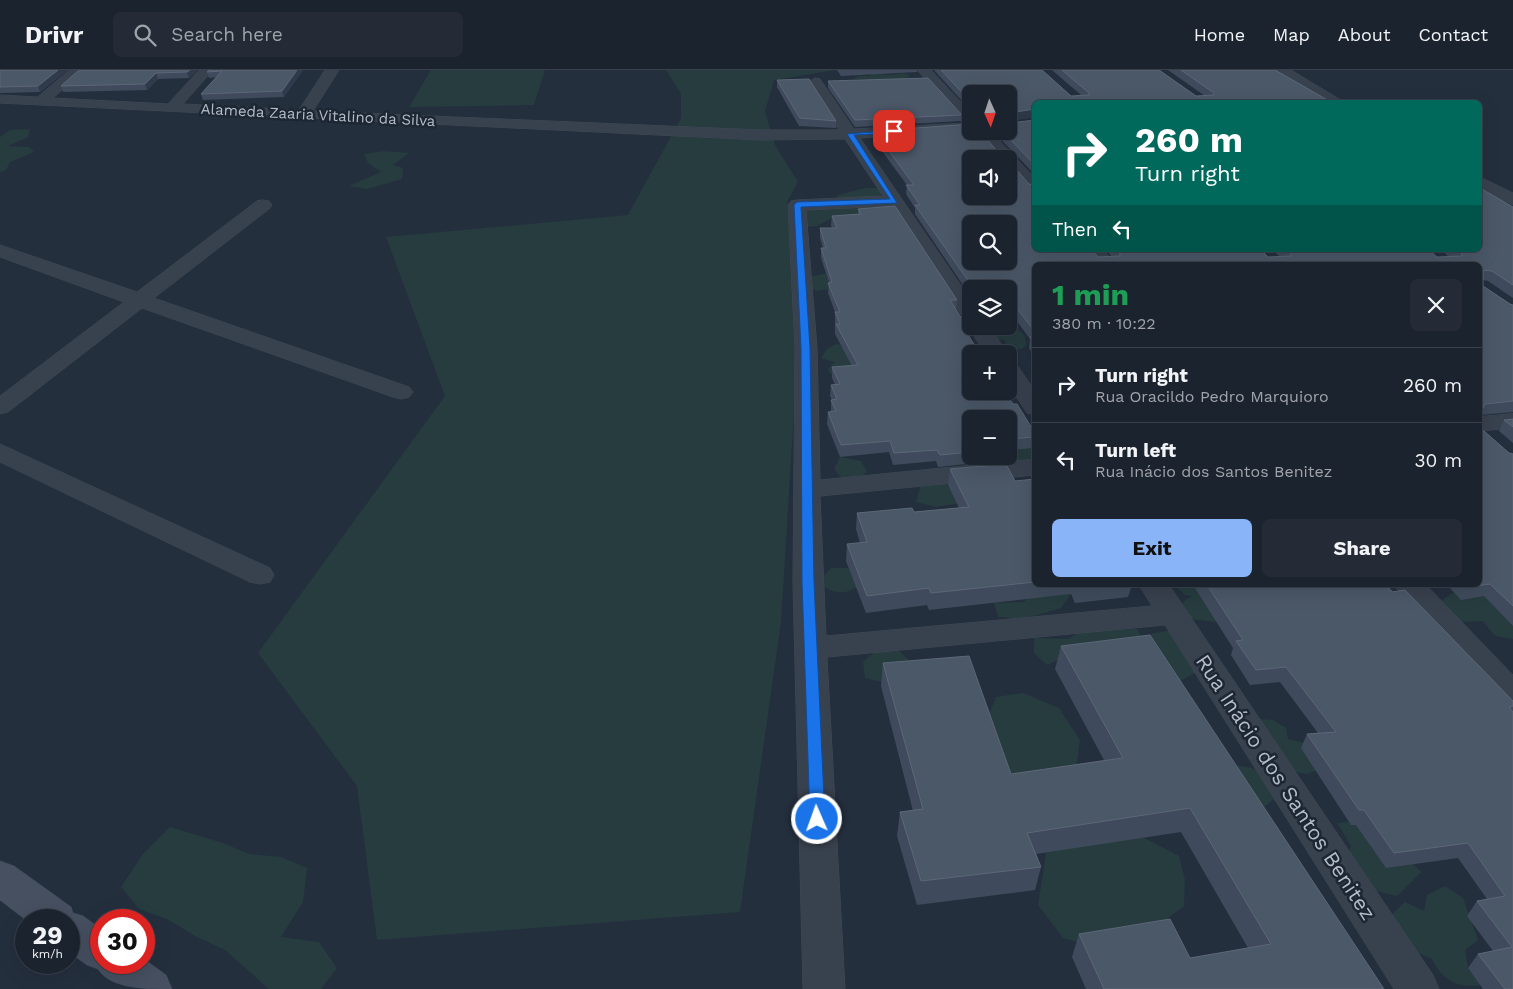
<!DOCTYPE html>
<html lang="en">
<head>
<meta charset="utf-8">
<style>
  :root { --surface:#1b232e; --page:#242b36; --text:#f1f3f6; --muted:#a0a4aa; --line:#39404a; --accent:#8ab4f8 }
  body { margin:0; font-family:"Work Sans",sans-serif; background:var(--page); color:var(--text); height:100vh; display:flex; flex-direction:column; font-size:19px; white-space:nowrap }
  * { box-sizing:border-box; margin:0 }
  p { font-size:16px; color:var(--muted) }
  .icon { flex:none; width:28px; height:28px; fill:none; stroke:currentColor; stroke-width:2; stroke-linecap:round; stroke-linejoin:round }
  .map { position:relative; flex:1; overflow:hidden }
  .panel { position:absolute; left:1032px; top:192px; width:450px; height:325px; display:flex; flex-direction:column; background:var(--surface); border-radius:8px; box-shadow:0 5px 20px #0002,0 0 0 1px var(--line) }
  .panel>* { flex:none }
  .top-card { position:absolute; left:1032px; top:30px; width:450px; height:152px; border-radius:8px; box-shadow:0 5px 20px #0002,0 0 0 1px var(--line); background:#00695c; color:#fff; overflow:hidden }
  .needle { width:32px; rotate:177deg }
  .controls { position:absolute; left:962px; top:15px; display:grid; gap:10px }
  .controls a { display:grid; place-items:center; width:55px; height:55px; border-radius:8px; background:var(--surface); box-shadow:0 5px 20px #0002,0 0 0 1px var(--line); font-size:25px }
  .speed { position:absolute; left:15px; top:839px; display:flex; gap:10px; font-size:25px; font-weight:700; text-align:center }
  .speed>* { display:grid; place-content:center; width:65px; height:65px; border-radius:50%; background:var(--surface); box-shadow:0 5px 20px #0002,0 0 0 1px var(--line); line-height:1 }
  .speed small { font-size:12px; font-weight:400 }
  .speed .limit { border:8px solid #d22; background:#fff; color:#111 }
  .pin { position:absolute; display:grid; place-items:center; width:42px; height:42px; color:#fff; margin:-21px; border-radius:10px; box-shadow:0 2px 8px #0006 }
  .me { position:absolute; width:55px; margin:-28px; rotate:358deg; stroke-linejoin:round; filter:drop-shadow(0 0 4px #0008) }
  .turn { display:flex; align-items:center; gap:18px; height:105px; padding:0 20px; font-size:22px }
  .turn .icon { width:65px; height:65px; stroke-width:2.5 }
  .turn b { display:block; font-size:35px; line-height:42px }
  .then { display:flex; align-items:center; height:48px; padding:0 20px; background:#0003; gap:10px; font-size:19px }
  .round { display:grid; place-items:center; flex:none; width:52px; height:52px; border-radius:8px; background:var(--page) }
  .overview { display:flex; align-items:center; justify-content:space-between; height:85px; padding:0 20px }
  h1 { font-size:30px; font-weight:700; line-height:38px; color:#1e9e55 }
  .action { display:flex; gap:10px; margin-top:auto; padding:10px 20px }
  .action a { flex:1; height:58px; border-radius:8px; background:var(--accent); color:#111; font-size:20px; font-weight:700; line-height:58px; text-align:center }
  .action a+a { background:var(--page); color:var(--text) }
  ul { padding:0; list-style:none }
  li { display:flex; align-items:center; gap:15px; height:75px; padding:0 20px; border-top:1px solid var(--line) }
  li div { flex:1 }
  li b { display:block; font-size:19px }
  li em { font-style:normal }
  header { display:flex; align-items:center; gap:30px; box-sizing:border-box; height:70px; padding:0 25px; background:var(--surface); border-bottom:1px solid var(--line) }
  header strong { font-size:24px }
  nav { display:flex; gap:28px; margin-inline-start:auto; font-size:18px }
  .search { width:350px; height:45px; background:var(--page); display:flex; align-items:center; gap:12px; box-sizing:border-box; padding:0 18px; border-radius:8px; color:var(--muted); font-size:19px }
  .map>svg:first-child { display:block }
  .green { fill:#263c3f }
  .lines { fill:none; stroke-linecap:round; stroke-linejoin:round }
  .street-casing { stroke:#414a57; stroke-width:1 }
  .secondary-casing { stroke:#414a57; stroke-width:1 }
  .street { fill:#38414e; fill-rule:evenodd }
  .secondary { fill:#465061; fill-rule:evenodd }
  .wall { fill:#3f4b5c }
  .shaded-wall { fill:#2f3b4b }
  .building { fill:#4b5868; stroke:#5c6777; fill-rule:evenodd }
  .route { fill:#1a73e8; stroke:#114b97 }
  .labels { text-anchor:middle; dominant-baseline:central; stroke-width:5; stroke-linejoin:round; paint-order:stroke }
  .far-street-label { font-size:15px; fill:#b4bcc9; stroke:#1d2633 }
  .near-street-label { font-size:21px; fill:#b4bcc9; stroke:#1d2633 }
</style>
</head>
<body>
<header>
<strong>Drivr</strong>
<div class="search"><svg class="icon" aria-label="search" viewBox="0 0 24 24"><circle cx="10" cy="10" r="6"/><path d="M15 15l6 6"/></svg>Search here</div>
<nav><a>Home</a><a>Map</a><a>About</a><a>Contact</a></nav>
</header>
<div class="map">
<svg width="1513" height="919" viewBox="0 0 1513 919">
  <rect width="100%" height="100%" fill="#242f3e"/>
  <path class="green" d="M431,0H545L534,35L409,37Z
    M666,0H835L774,10L765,41L775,75L798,112L787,132L798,278L781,552L740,842L377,870L357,716L258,583L445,326L386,167L628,145L681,48V24Z
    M904,3L910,6L907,8L914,10L853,9L859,6H870L871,4L891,5Z
    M30,59L28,67L8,76L29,77L34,82L10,92L6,100L0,102V67L10,60Z
    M385,81L409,83L393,95L403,98L402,109L367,119L349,116L381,102L368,93L364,84Z
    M866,118H878L881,125L863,128L880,141L832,148L817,156L805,157L804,141L833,134L838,125Z
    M836,203L837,218L817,221L809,218V211L813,206L822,204Z
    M1009,241L1016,244L1017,259L1024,265L1027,275L1022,279H1013L1006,275L1005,270L991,268L983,256H1009Z
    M836,274L850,276L861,292L833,306L828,300L834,292L821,288L827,279Z
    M1035,368V391L1002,393L1003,386H1009V382L1021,379Z
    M840,387L861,391L867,402L857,409H842L834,399Z
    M944,409L949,418L974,431L936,437L916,432L922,411Z
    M831,498H848L863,513C843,527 837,524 817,513Z
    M1035,515H1065L1071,524L1061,538L1023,549L998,547L994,533L1024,532Z
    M1174,515H1207L1217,552L1191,549L1178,542L1185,530L1192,526L1185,525Z
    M1454,522L1484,526L1513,554V569L1495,566L1483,551L1460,552L1441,531Z
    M1137,559L1147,576L1151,564L1176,559L1201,600L1178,612L1066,586L1047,595L1034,583V568L1068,569L1082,561Z
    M877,580H898L911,592L896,615L865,608L863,592Z
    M1023,623L1059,638L1080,670L1076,698L1048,712L996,699L987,649L996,627Z
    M1260,649L1273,650L1286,658L1288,669L1313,675L1319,700L1308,703L1312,705L1286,700L1249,653Z
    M1236,696C1260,696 1267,706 1279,725L1258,742Z
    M1366,750L1372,779L1398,778L1421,802L1397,826L1366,819L1347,787L1351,776L1337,753Z
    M170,757L223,773L249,784L281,787L307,798L303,832L281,867L319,872L337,898L321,919H269L225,880L195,866L169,850L139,839L121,817L143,784Z
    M1127,759L1179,786L1185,810L1184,836L1164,851L1110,881L1063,868L1038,835L1046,783Z
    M1445,816L1463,828L1478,870L1465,880L1468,898L1481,915C1456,919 1442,909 1432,889L1409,879L1391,845L1405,832L1424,841L1427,825Z"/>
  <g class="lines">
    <g class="street-casing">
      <path id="street" d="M70,0H85L53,28L168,34L199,0H213L183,34L299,40L325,0H339L313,41L761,60H839L808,12L815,8L820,9L854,59L965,53L917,0H931L971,43L972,61L860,68L971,230V251L964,249L890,136L806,140L817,278L820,410L1035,389V405L820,426L826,566L1152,536L1139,515H1169L1433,905L1439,919H1394L1165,555L827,587L845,919H803L793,512L795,278L788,135L791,131L797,130L883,126L845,69L761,70L0,33V25L37,27Z
        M1275,0H1291L1344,32H1328Z
        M974,61H990L1035,108V123L1029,122L1009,99V89H998Z
        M1480,107L1513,123V135L1480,119Z
        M263,130L269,131L272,135L269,139L154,228L409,317L413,322L409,327L401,329L393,327L142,238L8,342L0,344V326L124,232L0,187V175L137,222L257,131Z
        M1084,180H1103L1117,195H1096Z
        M971,252V256H989L1008,284H986L967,256Z
        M1009,293L1017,295L1035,321V345L1027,343L1009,316Z
        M1513,344V358L1480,361V347Z
        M0,374L270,498L274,505L270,512L260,514L250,512L0,392Z
        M1394,515H1426L1513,605V637L1501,633Z"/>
    </g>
    <g class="secondary-casing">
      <path id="secondary" d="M0,791L14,796L71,837L73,843L83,846L101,859V892H144V889L166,905L172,919C147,919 110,919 98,899L87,895L69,882V850H26L0,830Z"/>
    </g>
    <use href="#street" class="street"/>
    <use href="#secondary" class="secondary"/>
  </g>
  <path class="wall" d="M0,0H68L40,22L0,23Z
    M79,0H197L189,8L158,9L147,20L63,22L61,16Z
    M209,0H303L284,27L203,30L201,24L216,7L209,8L207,2Z
    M837,0H917V2L841,6Z
    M934,0H1042L1071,26L1081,25L1052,0H1159L1196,26H1205L1168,0H1275L1331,32H1035V47L1010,51V53L1035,50V105L993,61H1009L971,24V41Z
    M777,10L836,51V58L799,56L777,17Z
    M828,11L962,45L961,51L855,57L828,18Z
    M874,61L998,82L1009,91L1029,114L1098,187H1112L1106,180H1261L1268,187H1280L1273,180H1429L1437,187H1449L1441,180H1480L1513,137V228L1488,211L1483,210V216L1510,234L1513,235V342L1480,345V195H1035V287L1029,278L1030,269L1009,240V219H971V227L915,144V138L906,124L907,115L873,69Z
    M858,139L957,230L956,240L967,257L966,262L1013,334L1035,363V378L1009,380V349H971V386H994V391L938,397L936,391L893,395L889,382L840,387L827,354L828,342H831V330H832L830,326L831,315H835L832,308V297L852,296L835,264V242L828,223L829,212L821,188V178H823L820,168V158H832L831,155L832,146L858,144Z
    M1513,349V373L1499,361L1504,350Z
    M1509,383L1513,384V556L1484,526L1461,530L1447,515H1480Z
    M950,399L1015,411L1035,409V515H1132L1128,527L1075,533L1071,524L929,540L927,535L866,543L846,491L847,474L860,473L856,459L857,443L914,442L959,438L948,415Z
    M1193,515H1386L1513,631V919H1483L1468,898L1478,884L1493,881L1467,846L1477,831L1487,829L1458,788L1386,798L1356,755H1351L1301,678L1307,664L1318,663L1280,612L1250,615L1231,585L1233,578Z
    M1061,576L1384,919H1086L1072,887L1079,864L1190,888L1248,878L1181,762L1036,784L1041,797L1035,820L917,835L897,766L900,742L913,741L881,616L883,593L1011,704L1104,690L1055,599Z"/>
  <path class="shaded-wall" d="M58,0H68L40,22L38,16Z
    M190,0H197L189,8L187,2Z
    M297,0H303L284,27L282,21Z
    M156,3L158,9L147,20L145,14Z
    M1035,39V47L1009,51V43Z"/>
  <path class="building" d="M0,0H58L38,16L0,17Z
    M79,0H190L187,2L156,3L145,14L61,16Z
    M209,0H297L282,21L201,24L222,1L207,2Z
    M941,0H1042L1071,26L1089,25V23L1062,0H1159L1196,26L1214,25V23L1181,0H1275L1331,32H1035V39L1009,43V24H971V32Z
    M928,8L962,45L855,50L828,11Z
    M809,9L836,51L800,48L777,10Z
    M1009,45L1010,53L1035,50V95L1002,61H1009Z
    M971,54V61H980L998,82H1008L1009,89H971V126H1009V90V91L1029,114L1035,116V180H1092L1098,187L1120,186V184L1117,180H1261L1268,187L1291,186V184L1287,180H1429L1437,187L1462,186V184L1457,180H1480V118L1513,137V215L1492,201L1483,200V216L1510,234L1513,235V331L1485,334L1483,338L1480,335V195H1035V262L1009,228V219H974L915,135H920L906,115H914L874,61ZM971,154H1009V191H971Z
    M895,136L957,230H950L967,257H963L980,284H971V321H1004L1013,334H1017L1035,363V367L1009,369V349H971V382L940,385L937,380L894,383L890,371L841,375L828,342L836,341L831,330L837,329L831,315L840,314L832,297L858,295L836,254H840L835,242H840L828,213L832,212L821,178H826L820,158H837L832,146L861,144L858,139Z
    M1035,266V274L1030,267Z
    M1513,349V357L1504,350Z
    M1480,361H1484L1509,383L1513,384V536L1490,514L1468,517L1465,515H1480Z
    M1006,394L1015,411L1035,409V512L931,523L929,518L867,526L847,474L867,472L857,443L912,438L914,442L969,437L950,399Z
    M1207,515H1386L1392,522L1405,520L1513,631V636L1509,637L1513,642V919H1505L1478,884L1512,877L1477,831L1505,826L1468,773L1394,783L1364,740H1359L1307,664L1336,662L1286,597L1256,600L1236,571L1243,570Z
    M1150,565L1384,919H1104L1079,864L1170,849L1190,888L1271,874L1190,738L1027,763L1041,797L921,811L900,742L923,739L883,593L969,586L1011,704L1123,688L1061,576Z"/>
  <path class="route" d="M897,60L894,63L854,65L897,133L801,137L810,278L814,512L825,749L822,753L817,755L812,753L810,749L802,512L801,278L794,135L797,132L890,129L847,64Z"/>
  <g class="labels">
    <g class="far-street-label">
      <text transform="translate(318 45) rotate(3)">Alameda Zaaria Vitalino da Silva</text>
    </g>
    <g class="near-street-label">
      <text transform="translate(1286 717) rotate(57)">Rua Inácio dos Santos Benitez</text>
    </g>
  </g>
</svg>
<div class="controls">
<a><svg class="needle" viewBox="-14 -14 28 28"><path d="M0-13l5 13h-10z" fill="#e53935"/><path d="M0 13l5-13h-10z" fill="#a0a4aa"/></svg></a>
<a><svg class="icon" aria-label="sound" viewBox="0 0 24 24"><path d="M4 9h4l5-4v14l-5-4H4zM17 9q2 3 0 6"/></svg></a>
<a><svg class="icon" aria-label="search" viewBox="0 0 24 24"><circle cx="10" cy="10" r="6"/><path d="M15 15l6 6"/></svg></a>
<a><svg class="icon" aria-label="layers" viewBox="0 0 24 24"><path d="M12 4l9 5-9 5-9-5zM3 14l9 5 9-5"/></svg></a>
<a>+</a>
<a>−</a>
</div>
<div class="speed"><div>29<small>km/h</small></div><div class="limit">30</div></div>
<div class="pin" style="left:894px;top:61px;background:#d93025"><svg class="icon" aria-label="arrive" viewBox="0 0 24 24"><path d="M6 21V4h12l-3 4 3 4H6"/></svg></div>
<svg class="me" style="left:817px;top:749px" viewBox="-20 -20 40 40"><circle r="17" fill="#1a73e8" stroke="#fff" stroke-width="3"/><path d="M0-11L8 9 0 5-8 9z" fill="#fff"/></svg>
<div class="top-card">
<div class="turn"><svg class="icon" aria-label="right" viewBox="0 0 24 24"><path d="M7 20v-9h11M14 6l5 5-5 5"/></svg><div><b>260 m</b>Turn right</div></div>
<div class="then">Then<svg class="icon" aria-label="left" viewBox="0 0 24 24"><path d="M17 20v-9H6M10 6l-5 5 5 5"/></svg></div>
</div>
<section class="panel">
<div class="overview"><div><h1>1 min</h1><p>380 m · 10:22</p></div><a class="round"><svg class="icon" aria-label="close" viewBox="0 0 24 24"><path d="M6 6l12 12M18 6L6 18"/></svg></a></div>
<ul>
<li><svg class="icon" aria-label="right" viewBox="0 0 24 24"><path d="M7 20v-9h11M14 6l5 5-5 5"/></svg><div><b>Turn right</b><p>Rua Oracildo Pedro Marquioro</p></div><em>260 m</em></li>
<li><svg class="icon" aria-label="left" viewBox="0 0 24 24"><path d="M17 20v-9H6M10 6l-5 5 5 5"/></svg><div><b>Turn left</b><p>Rua Inácio dos Santos Benitez</p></div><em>30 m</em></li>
</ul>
<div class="action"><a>Exit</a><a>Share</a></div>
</section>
</div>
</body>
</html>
